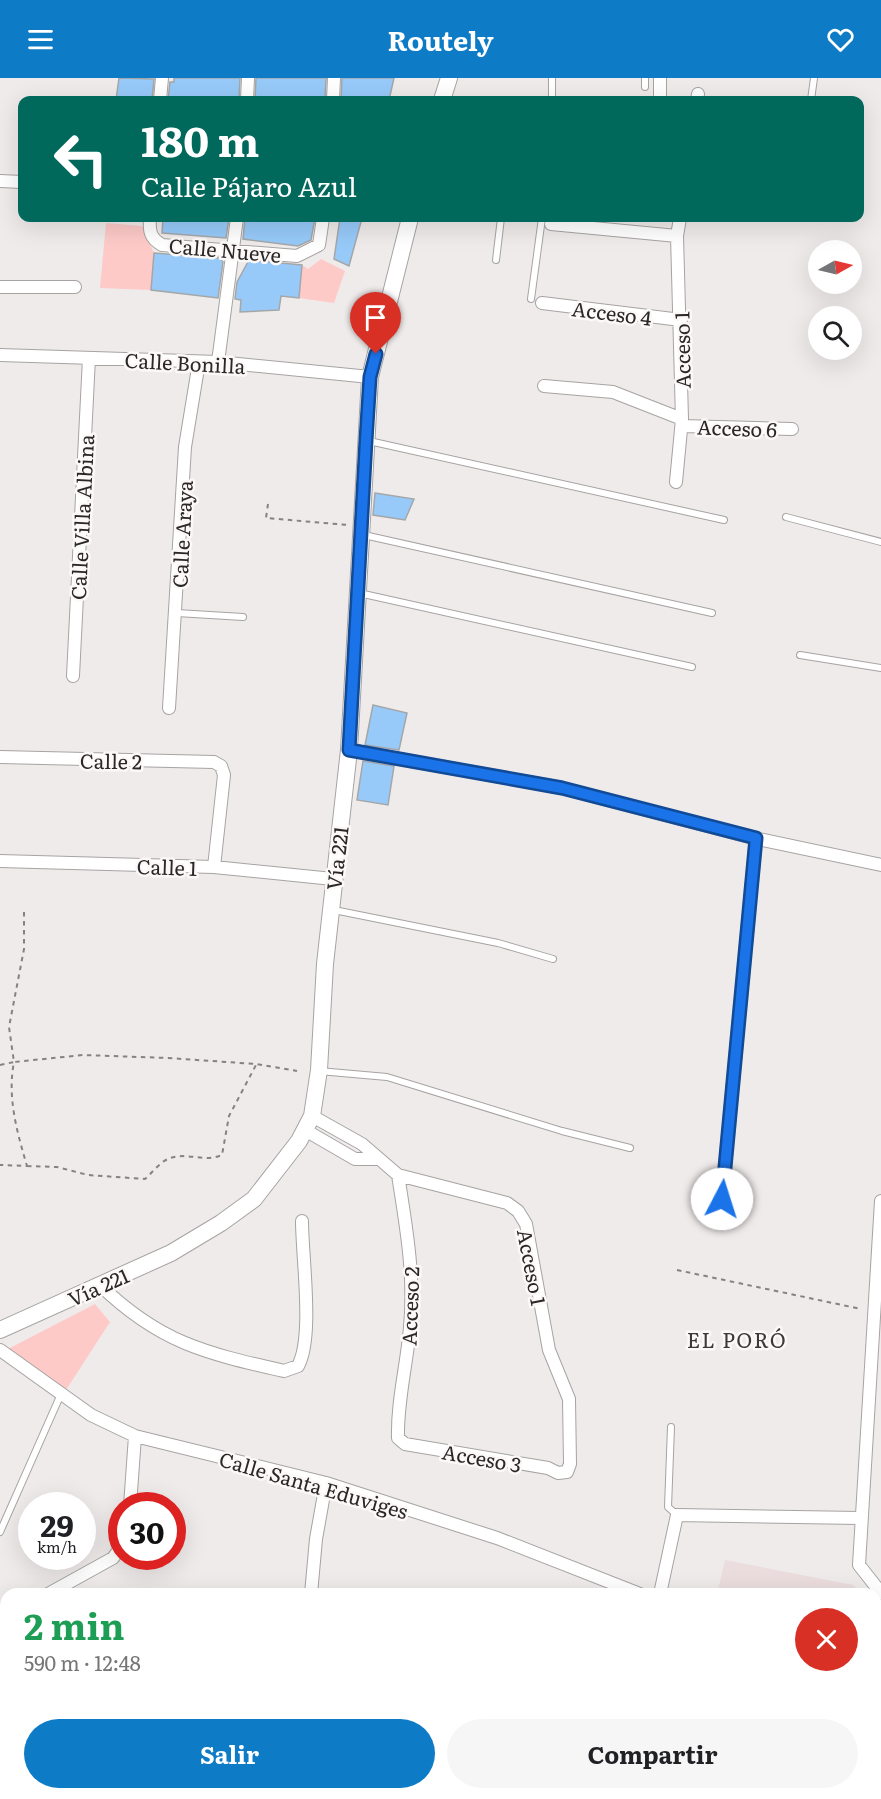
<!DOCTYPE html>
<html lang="es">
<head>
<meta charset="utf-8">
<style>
  :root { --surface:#fff; --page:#f6f6f6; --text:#202124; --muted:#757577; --accent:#0d7bc5 }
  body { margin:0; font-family:Literata,serif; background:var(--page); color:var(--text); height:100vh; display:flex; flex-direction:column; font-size:22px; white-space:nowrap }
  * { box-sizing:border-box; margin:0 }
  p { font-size:20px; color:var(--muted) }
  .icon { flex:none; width:33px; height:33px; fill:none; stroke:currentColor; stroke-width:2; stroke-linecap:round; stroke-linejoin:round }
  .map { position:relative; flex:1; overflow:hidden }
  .details { position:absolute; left:0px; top:1510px; width:882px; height:212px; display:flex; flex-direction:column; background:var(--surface); border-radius:18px 18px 0 0; box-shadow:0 6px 24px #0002 }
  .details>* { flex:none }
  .banner { position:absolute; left:18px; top:18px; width:846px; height:126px; border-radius:12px; box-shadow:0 6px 24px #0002; background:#00695c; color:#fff; overflow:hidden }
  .needle { width:39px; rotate:82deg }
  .controls { position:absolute; left:808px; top:162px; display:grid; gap:12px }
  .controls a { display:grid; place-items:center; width:54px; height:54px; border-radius:50%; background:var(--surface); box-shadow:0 6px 24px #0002; font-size:30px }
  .speed { position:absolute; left:18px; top:1414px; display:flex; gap:12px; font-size:30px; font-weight:700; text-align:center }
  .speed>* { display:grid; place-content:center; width:78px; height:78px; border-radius:50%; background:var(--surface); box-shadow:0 6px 24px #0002; line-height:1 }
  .speed small { font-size:15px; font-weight:400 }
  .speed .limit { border:9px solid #d22; background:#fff; color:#111 }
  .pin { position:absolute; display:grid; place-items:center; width:51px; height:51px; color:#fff; margin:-62px -26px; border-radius:50% 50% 50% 0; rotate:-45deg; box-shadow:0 0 6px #0007 }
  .pin .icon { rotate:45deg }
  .me { position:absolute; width:66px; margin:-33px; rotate:5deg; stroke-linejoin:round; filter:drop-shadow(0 0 4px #0008) }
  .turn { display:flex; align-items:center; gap:21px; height:126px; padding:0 24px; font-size:27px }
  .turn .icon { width:78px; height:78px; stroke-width:2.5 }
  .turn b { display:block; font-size:42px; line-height:51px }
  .round { display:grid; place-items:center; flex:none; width:63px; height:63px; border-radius:32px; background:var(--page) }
  .summary { display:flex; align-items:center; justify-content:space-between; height:102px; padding:0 24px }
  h1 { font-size:36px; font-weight:700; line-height:45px; color:#1e9e55 }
  .button { display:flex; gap:12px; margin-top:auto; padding:12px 24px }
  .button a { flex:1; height:69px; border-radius:36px; background:var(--accent); color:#fff; font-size:24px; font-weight:700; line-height:69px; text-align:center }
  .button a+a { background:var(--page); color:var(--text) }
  header { display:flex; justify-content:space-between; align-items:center; height:78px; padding:0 24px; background:var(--accent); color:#fff; font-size:27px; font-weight:700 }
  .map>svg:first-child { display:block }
  .built { fill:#ebdddd }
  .green { fill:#fdcac8 }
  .building { fill:#97caf9; stroke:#a4a7a9; stroke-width:1.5 }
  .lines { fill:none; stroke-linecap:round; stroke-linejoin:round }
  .service-casing { stroke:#a7a3a3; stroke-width:8 }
  .minor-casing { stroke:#a7a3a3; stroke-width:14 }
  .secondary-casing { stroke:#a7a3a3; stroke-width:18 }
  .path { stroke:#858282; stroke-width:2; stroke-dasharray:4.5 4.5; stroke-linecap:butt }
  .service { stroke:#fff; stroke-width:6 }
  .minor { stroke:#fff; stroke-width:12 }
  .secondary { stroke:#fff; stroke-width:16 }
  .route-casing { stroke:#114b97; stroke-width:15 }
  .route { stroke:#1a73e8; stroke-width:10 }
  .labels { text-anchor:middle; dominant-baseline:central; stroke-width:5; stroke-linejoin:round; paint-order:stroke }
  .street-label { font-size:20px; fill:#292727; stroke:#fdf8f8 }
  .neighbourhood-label { font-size:21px; letter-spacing:1.5px; fill:#3d3939; stroke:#fdf8f8 }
</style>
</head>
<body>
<header><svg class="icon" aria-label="menu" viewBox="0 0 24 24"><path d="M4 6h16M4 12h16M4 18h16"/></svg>Routely<svg class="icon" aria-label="heart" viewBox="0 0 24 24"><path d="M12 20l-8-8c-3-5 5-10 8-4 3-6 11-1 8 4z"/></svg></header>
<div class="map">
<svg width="881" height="1721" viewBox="0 0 881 1721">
  <rect width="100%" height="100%" fill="#f0ebeb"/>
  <path class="built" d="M725,1482L853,1507L862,1516H717Z
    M876,1533L881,1539V1721H297L298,1716H876Z
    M0,1644L6,1646V1716H38L37,1721H0Z"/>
  <path class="green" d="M106,145L142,148L154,175L151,212L100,210Z
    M321,181L345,193L334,225L299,220L302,187L308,191Z
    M95,1226L110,1244L66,1312L4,1273Z"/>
  <path class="building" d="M119,0L154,1L152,22H116Z
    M174,0H240L239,22H168L170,4H174Z
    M256,0H326L325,22H255Z
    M342,0H394L389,22H341Z
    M163,140H229L226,160L162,155Z
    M245,140H315L311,162L298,168L243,161Z
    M340,140H362L349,188L334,181Z
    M154,175L220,180L223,184L218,220L151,212Z
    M249,182L302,187L299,220L281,218L279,232L240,234L241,222L235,221L237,204Z
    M375,415L414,421L405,442L373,437Z
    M373,627L407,635L399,672L365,667Z
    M363,683L394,688L388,727L357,722Z"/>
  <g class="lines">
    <g class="service-casing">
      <path id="service" d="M552,0V22
        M645,0V9
        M811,22L814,0
        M496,182L501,140
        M531,221L542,140
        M369,363L724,442
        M786,439L881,464
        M364,457L712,535
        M359,515L692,589
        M177,535L243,539
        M800,577L881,590
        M334,832L498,865L553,881
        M319,993L387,999L562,1053L630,1070
        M671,1349L668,1429L677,1437
        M0,1454L61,1316"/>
    </g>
    <g class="minor-casing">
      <path id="minor" d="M660,0V22
        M160,22L162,0
        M247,22L248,0
        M333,22L334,0
        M697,22L698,16
        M0,103L22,104
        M150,140C149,153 150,160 162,167L297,178L319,167L323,140
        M551,146L677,158
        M0,209H75
        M542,225L681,242
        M0,277L218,284L370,299
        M218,284L237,140
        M544,308L613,314L682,341
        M682,348L792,351
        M676,404L682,341L677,158L680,140
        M73,598L89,280
        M169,630L185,369L199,284
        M349,672L562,710L749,759L881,787
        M0,679L214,684L221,688L224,697L214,789
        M0,783L214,789L333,801
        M312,1038L362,1066L398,1097L507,1125L518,1133L526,1146L549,1272L569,1321L570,1386L567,1394L558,1395L548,1390L405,1366L398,1360C397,1323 407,1286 410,1249C415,1197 406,1148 398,1097
        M305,1052L355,1081H376
        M722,1121L756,760
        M881,1123L859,1487L881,1515
        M100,1207C160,1265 205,1275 284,1293L298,1288C314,1259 302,1179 302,1143
        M0,1272L91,1337L135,1358L326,1405L497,1460L640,1516
        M130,1428L135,1358
        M48,1516L113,1480L122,1468
        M311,1516L316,1461L326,1405
        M660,1516L677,1437L860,1440
        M0,1619L6,1599
        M259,1721L261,1716"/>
    </g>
    <g class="secondary-casing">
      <path id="secondary" d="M442,22L449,0
        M0,1252L171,1175L221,1145L254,1121L299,1063L312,1038L319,992L325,886L349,672L370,299L410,140"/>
    </g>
    <path class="path" d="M268,426L266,440L348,447
      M24,834V871L9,949L14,984L83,977L168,980L256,986L297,993
      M0,987L14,984C7,1019 17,1054 27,1088L0,1087
      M27,1088L57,1089L88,1097L145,1101C152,1095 160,1084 168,1081C185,1073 204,1085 222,1077L229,1038L256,987
      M677,1192L861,1231
      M71,1721L73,1716
      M118,1721L119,1716
      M185,1721L187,1716"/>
    <use href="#service" class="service"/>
    <use href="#minor" class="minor"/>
    <use href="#secondary" class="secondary"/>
  </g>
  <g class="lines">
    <g class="route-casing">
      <path id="route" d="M376,276L370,299L366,362L349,672L562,710L756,760L722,1121"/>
    </g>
    <use href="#route" class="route"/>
  </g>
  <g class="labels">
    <g class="street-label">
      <text transform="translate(225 171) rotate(5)">Calle Nueve</text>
      <text transform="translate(612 234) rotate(7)">Acceso 4</text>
      <text transform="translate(681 272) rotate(-91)">Acceso 1</text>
      <text transform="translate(185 284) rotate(3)">Calle Bonilla</text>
      <text transform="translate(737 349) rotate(2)">Acceso 6</text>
      <text transform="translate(81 439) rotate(-87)">Calle Villa Albina</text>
      <text transform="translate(181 456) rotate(-87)">Calle Araya</text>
      <text transform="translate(111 682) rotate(1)">Calle 2</text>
      <text transform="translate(336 780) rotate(-83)">Vía 221</text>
      <text transform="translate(167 788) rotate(2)">Calle 1</text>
      <text transform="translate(533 1189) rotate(79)">Acceso 1</text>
      <text transform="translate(98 1208) rotate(-24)">Vía 221</text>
      <text transform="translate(409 1228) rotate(-88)">Acceso 2</text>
      <text transform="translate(482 1379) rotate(10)">Acceso 3</text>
      <text transform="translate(314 1406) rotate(16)">Calle Santa Eduviges</text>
    </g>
    <g class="neighbourhood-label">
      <text x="737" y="1260">EL PORÓ</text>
    </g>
  </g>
</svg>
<div class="controls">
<a><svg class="needle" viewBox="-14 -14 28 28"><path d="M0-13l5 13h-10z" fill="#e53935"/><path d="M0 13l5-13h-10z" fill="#757577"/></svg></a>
<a><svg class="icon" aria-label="search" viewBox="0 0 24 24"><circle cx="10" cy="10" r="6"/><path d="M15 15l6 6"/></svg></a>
</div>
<div class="speed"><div>29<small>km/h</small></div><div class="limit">30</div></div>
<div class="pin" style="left:376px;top:276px;background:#d93025"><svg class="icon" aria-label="arrive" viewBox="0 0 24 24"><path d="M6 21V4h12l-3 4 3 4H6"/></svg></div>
<svg class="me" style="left:722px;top:1121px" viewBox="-20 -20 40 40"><circle r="19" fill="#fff"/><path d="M0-13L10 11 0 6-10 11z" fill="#1a73e8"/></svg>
<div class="banner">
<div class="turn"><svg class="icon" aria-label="left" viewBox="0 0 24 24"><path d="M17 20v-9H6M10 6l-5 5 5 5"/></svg><div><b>180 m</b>Calle Pájaro Azul</div></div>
</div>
<section class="details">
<div class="summary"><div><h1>2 min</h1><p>590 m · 12:48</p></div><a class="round" style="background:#d93025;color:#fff"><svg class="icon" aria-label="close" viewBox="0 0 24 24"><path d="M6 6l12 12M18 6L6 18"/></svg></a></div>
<div class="button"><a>Salir</a><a>Compartir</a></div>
</section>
</div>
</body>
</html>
